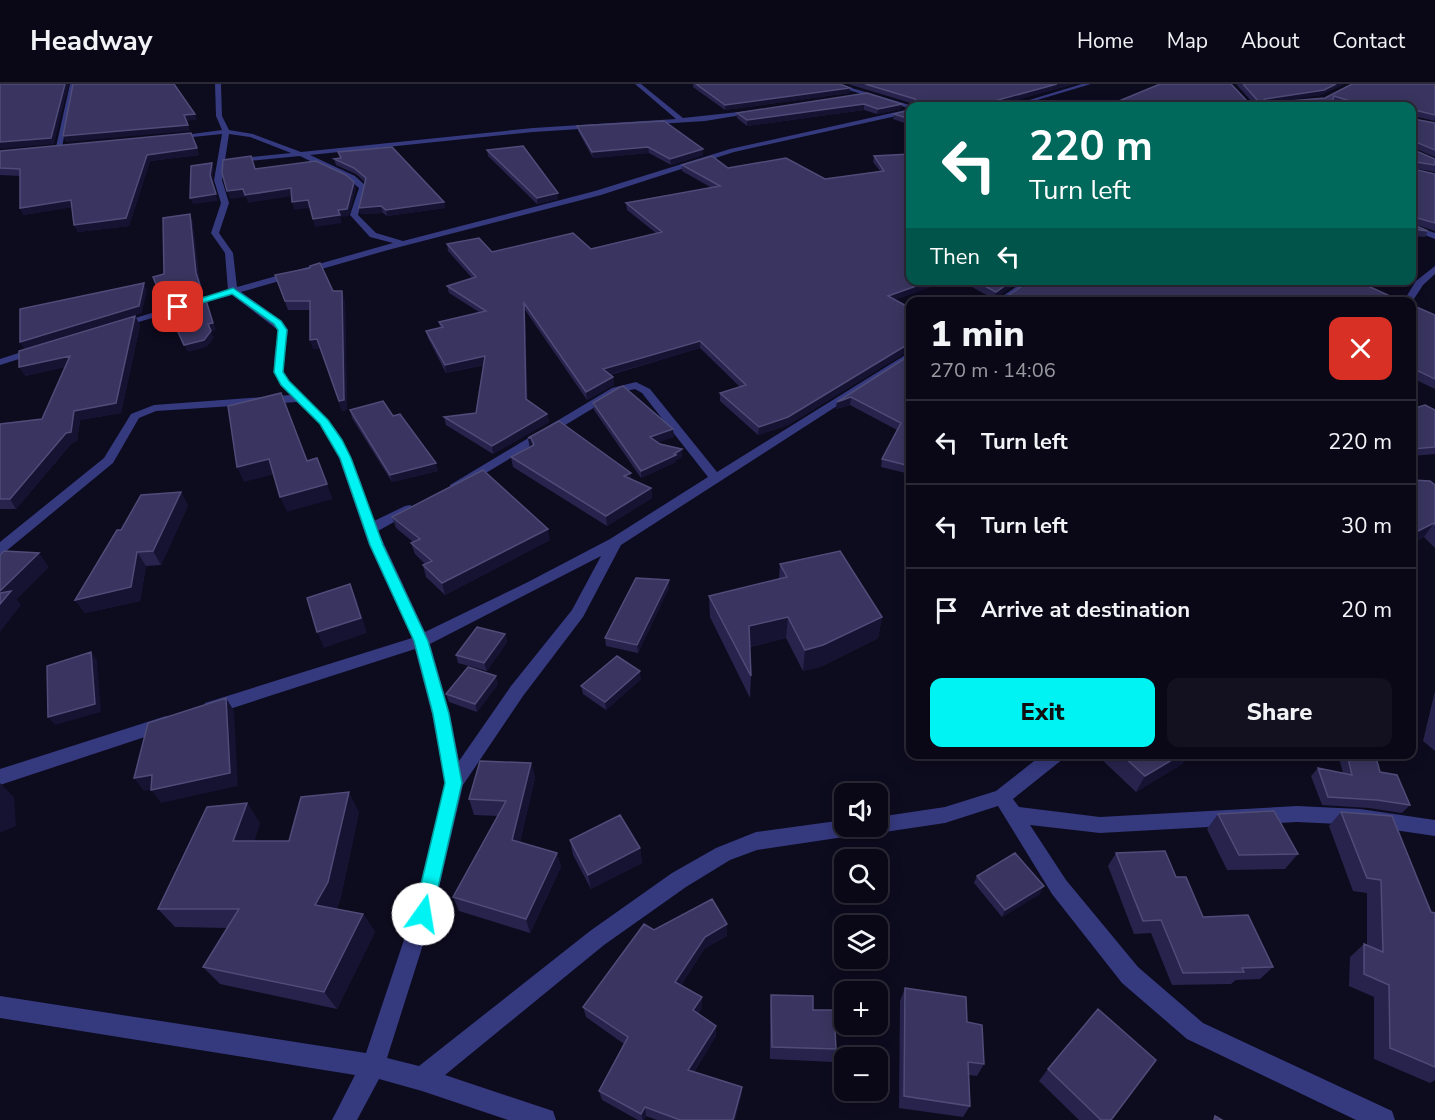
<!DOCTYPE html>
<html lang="en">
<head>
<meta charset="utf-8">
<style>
  :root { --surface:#0a0816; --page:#13111f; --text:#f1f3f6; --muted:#999aa1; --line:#2a2935; --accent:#00f3f3 }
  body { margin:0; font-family:"Nunito Sans",sans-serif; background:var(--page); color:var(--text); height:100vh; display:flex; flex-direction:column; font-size:22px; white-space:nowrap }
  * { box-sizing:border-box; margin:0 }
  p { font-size:20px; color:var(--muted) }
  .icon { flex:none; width:33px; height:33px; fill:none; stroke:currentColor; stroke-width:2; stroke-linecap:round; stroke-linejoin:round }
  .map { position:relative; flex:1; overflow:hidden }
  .details { position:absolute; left:906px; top:213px; width:510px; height:462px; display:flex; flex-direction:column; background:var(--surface); border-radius:12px; box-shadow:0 3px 15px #0003,0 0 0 2px var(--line) }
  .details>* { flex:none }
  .hud { position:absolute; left:906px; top:18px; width:510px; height:183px; border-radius:12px; box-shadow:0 3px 15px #0003,0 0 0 2px var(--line); background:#00695c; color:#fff; overflow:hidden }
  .buttons { position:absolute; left:834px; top:699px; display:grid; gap:12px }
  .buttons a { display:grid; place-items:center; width:54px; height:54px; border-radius:12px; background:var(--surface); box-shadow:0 3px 15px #0003,0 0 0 2px var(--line); font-size:30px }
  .pin { position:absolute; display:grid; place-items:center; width:51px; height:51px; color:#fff; margin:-26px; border-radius:12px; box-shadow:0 3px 9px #0006 }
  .me { position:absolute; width:66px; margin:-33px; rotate:13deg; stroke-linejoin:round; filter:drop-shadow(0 0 4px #0008) }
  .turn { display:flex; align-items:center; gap:21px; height:126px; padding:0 24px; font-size:27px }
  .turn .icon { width:78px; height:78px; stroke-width:2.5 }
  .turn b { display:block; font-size:42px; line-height:51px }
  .then { display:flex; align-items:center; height:57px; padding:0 24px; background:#0003; gap:12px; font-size:22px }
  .round { display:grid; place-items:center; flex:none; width:63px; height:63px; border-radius:12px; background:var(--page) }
  .summary { display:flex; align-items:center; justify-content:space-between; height:102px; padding:0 24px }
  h1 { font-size:36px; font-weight:800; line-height:45px }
  .action { display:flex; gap:12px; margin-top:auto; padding:12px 24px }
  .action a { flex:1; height:69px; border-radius:12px; background:var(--accent); color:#111; font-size:24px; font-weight:800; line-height:69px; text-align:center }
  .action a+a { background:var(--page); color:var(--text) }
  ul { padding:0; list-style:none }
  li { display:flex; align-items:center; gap:18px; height:84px; padding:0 24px; border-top:2px solid var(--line) }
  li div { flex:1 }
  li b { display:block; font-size:22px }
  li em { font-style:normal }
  header { display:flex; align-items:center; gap:36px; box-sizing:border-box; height:84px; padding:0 30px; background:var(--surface); border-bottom:2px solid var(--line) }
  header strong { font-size:28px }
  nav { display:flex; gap:33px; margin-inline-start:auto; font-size:21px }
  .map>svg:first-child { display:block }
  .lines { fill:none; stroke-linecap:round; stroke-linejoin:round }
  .minor { fill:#35397e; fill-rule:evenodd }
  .wall { fill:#27234c }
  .shaded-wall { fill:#151232 }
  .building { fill:#393560; stroke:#4f4c79; stroke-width:1.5; fill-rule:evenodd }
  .route { fill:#00f3f3; stroke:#009e9e; stroke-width:1.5 }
</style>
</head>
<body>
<header>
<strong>Headway</strong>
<nav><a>Home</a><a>Map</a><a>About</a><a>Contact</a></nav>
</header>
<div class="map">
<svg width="1435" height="1036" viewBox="0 0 1435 1036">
  <rect width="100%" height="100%" fill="#0d0b1e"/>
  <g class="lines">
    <path class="minor" d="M70,0H77L74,3L62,63L59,65L56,63Z
      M215,0H221L222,32L229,46L253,50L301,68L533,44L676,35L635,0H641L683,34L757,26L760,28L705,37L533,48L310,71L355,92L366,102L358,131L376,149L403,157L595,107L730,65L910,25V29L734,68L601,111L388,166L241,208L282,237L288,246C287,258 282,276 284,288C288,303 318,323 328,336C352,364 362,403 374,437L405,422L410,421L417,425L378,447L425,548L528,498L610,455L708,393L642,309L635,305L620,308L461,404H451L450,401L612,304L636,298L650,305L717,388L910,268V275L621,461L583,533L523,612L463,701L433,829L387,974L419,982L590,847L672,789L716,764L756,748L844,736V742H878V733L945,723L996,707L1043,670H1066L1063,675L1013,715L1019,723L1100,733L1297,722L1360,725L1435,736V752L1360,741L1297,738L1100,749L1030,741L1066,796L1138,883L1203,939L1392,1027L1395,1036H1356L1187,955L1122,899L1052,810L998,722L945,739L878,749L871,747L864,750L757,766L730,776L686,803L604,861L445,991L553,1027L556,1036H508L422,1007L379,995L357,1036H332L355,991L0,934V912L366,969L413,829L445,699L432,630L415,565L211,631L205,629L203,624L205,619L412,554L369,461L339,374L320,340L297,318L156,327L139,334L113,379L5,468L0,470V458L104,374L131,330L154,321L291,311C267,287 275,277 278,246L232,211L121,243L112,241L228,206L225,169L211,149L221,119L214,96L222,50L173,55L170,53L222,46L216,32ZM229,50L250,53L291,69L231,75L228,79L300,72L349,96L359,104L350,131L370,153L393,159L237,203L233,169L219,149L229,119L222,96ZM601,472L572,526L511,602L459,677L450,630L430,560Z
      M829,0H838L913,22L908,24Z
      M1082,0H1091L1017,22H1009Z
      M1412,141L1435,149V155L1412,146Z
      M1435,182V190L1423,201L1412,218H1403L1416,197Z
      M1026,196H1037L1005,218H994Z
      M37,263L41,264V268L0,281V275Z
      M166,632L172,634L175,639L172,644L0,701V685Z"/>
  </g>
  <path class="wall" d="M693,0H840L850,4L849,9L725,26L693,3Z
    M848,0H1074L994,22H914V20Z
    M1236,0H1344L1321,11L1272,18L1325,14L1352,0H1435V37L1413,32L1414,35L1435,39V73L1414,64V66L1435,75V88L1413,84V85L1435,90V147L1414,140L1428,147L1425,153L1412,152V22H1107L1253,19Z
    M867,9L902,20L901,25L877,30L864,26L747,42L737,34V29Z
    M910,26V41L893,35L894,30Z
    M577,42L703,71L671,81L649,69L593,74L578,47Z
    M191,49L199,71L150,77L129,142L78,148L74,141L72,123L23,131L20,92L0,91V67Z
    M487,66L558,109V115L537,120L488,72Z
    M338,68L444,118L445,124L387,132L383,129L361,130L359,124L365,98L356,90L336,81L334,75L340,74Z
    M910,70L896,216L910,224V268V266L788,341L758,351L720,317V309L740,303L700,264L610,291L613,293L614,301L587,316L525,226L527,316L547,330L549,338L493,370L446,341L444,333L476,329L484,281L446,289L428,254L426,247L440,244L439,238L479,228L449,209L447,202L472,194L448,167L447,160L492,168L591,165L656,149L627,126L626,119L712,104L682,87V81L728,84L825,95L880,87L873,78L874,72Z
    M275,191L333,207L345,217L347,326L342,327L320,264L313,265L310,226H288Z
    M959,196H1021L994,215Z
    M1006,213L1403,218H1005Z
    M1412,221L1435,231V305L1412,294Z
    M135,232L140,241L121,329L80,336L77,357L72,359L16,425H0V340L42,335L65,283L25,292Z
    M910,271V390L881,383L882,375L897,346L850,321L836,325L837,318Z
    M593,319L674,353L657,358L682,373L676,376V378L641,394L594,326Z
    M1412,325L1435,326V370L1412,372Z
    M350,326L393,332L438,387L392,398L352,334Z
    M528,354L631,389V395L651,404L652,414L607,442L513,383L511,373L530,363Z
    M1412,396L1435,401V464L1424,453L1412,459Z
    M181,408L188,422L161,481L146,482L140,517L85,529L75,516L121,446Z
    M392,433L550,456L445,511L426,493L423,481L425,480L415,470L411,459L413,458L396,444Z
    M910,455V467L908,466Z
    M780,480L882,533L878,554L820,583L803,587L786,554L750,563L751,592L750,614L710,533L709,512L779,495Z
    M669,504L638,569L606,562L605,554Z
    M505,550L507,558L487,587L458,579L456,571Z
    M641,595L606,626L583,610L581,602Z
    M498,600L477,628L449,618L446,610Z
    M1435,607V667L1423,657Z
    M1099,670H1188L1182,680L1136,708L1098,672Z
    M1338,670H1375L1380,688L1410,721L1402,729L1369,724L1322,721L1311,692L1318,684L1343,689Z
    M531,679L535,694L520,758L557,769L561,783L530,849L459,827L453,813L498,732L474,731L469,715Z
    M247,719L260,739L254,757H289L359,728L340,817L336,825L363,830L375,848L337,925L220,900L203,883L228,844L175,843L158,825Z
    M1341,728L1392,732L1435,983V996L1430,999L1374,975V913L1349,902L1350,873L1364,860L1367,862V809L1353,807L1329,742Z
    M1218,730L1298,770L1285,785L1227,786L1207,745Z
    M570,756L640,764L642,779L591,805L573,771Z
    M1116,769L1176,793L1203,833L1273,883L1260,895L1236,896L1231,900L1172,901L1151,849L1134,850L1108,782Z
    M977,792L1040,810L1002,833L974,799Z
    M727,840V852L705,864L681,901L702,924L698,930L716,952L694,988L742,1003L741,1012L735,1036H657L646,1032L644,1036H638L602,1016L599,1007L624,960L586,933L583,923L654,846Z
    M905,904L967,938L984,980L977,992L969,991L970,1022L963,1033L899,1024L900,917Z
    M771,911L813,926L836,965L833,978L770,975V924Z
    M1048,985L1111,1036H1079L1039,997Z"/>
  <path class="shaded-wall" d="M65,0H69L54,60L0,65V58Z
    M1057,0H1074L994,22H976Z
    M1336,0H1344L1321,11L1263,20V17L1265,15Z
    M850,4L849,9L725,26V21Z
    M864,20V26L747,42V36Z
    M902,20L901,25L877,30L878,25Z
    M195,30L197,36L187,37L184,31Z
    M188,41L190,47L66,58L63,52Z
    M648,63L649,69L593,74L592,68Z
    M197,64L199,71L150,77L129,142L78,148L74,141L147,71Z
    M703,65V71L671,81L670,75Z
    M212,79L214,84L212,97L218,117L193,120L190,114L210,91Z
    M354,98L356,105L349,132L340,133L342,139L315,143L313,135Z
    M291,104L293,112L248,119L246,113L230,115L227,107L243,105Z
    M558,109V115L537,120V114Z
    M71,116L75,123L23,131L20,124Z
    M308,116L310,124L294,126L292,118Z
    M444,118L445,124L387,132L386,126Z
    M381,122L383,129L361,130L359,124Z
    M190,130L193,138L200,198L204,210L166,222L161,212L196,189Z
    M933,196H951L887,219L888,212Z
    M1013,196H1021L994,215L996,208Z
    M144,199L147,206L142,229L24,265L20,258Z
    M342,207L345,217L347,326L342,327L339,317Z
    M205,213L216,246L211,247L214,254L207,263L188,268L184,261L208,240Z
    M524,219L525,226L528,323L526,315Z
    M135,232L140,241L121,329L80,336L77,357L72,359L16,425L10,415L74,327Z
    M317,255L320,264L313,265L310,256Z
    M700,257V264L604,292L603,285Z
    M910,259V266L788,341L758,351L759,343Z
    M70,272L76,281L25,292L19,283Z
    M485,272L486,280L446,289L445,281Z
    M613,293L614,301L587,316L586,308Z
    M851,313L850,321L836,325L837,318Z
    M547,330L549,338L493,370L492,362Z
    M673,345L674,353L650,361V353Z
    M528,354H531L533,364L530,365Z
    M682,365V373L676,376V378L641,394V387Z
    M269,375L275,390L244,398L237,383Z
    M436,379L438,387L392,398L390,391Z
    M631,389V399L624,392Z
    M327,400L333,415L287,428L280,413Z
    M651,404L652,414L607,442L606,432Z
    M181,408L188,422L161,481L153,467Z
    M1434,439L1424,453L1412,459V450Z
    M548,445L550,456L445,511L442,499Z
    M137,468L146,482L140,517L85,529L75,516Z
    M39,469L49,483L17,515L21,521L0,548V507Z
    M669,496V504L638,569L637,561Z
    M350,500L357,516L367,549L324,564L317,548Z
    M788,533L786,554L748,563L749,542Z
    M882,533L878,554L820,583L803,587L805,566Z
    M505,550L507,558L487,587L484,579Z
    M91,568L97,576L101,628L55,641L48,633Z
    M640,587L641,595L606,626L605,618Z
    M496,592L498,600L477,628L475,620Z
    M226,614L234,627L238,702L161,719L151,706Z
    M1182,670H1188L1182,680L1136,708L1145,692Z
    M531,679L535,694L517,771L512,756Z
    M152,691L162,703L144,707L134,694Z
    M0,699L14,713L16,742L0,749Z
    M349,708L359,728L340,817L328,839L315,821Z
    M247,719L260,739L248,777L233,757Z
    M640,764L642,779L591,805L588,791Z
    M557,769L561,783L530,849L526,835Z
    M1044,802L1040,810L1002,833L1005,826Z
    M363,830L375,848L337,925L324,908Z
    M727,840V852L705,864L676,908L675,898L705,853Z
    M702,913V924L694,937L693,926Z
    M716,942V952L689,995L688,986Z
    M742,1003L741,1012L735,1036H733Z
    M645,1023L646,1032L644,1036H643L641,1030Z"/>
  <path class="building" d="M0,0H65L51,54L0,58Z
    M73,0H174L195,30L184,31L188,41L63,52Z
    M696,0H840L850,4L725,21Z
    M865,0H1057L976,22H914L916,17L915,15Z
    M1160,0H1231L1248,18L1256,19L1258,17L1243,0H1336L1324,6L1265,15L1263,17L1265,19L1325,14L1352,0H1435V31L1415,26L1412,29L1414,35L1435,39V66L1416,58L1413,60L1414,66L1435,75V81L1416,78L1413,80V85L1435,90V139L1414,133V141L1428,147L1412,145V22H1107ZM1334,12L1350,17L1347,19L1332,18Z
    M867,9L902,20L878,25L864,20L747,36L737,29Z
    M910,26V35L894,30Z
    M664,37L703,65L670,75L648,63L592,68L577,42Z
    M191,49L197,64L147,71L126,134L74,141L71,116L20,124V85L0,84V67Z
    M523,62L558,109L537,114L487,66Z
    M392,63L444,118L386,126L381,122L359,124L366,94L354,84L334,75L341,74L338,68Z
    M910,70V196H933L888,212L910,224V259L788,333L759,343L720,309L746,301L700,257L603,285L613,293L586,308L524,219L526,315L547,330L492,362L444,333L476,329L485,272L445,281L426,247L443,243L439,238L486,227L447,202L476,193L447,160L479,154L492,168L573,149L591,165L662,148L626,119L720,102L682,81L712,72L728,84L786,74L825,95L884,87L874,72Z
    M251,72L255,85L316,77L346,91L354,98L347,125L338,126L340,131L313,135L308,116L292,118L291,104L245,111L243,105L227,107L222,89L223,76Z
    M212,79L210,91L216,110L190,114L191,82Z
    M190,130L196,189L200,201L161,212L153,193L164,190L163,134Z
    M320,179L333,207H342L344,316L339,317L317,255L310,256V217H285L275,191L310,184V182Z
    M974,196H1013L996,208Z
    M1031,196H1355L1403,218H1014L1006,213Z
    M144,199L139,222L20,258V225Z
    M205,213L213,239L208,240L211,247L204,256L184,261L167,224Z
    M1412,221L1435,231V295L1412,284Z
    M135,232L116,319L74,327L71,348L66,349L10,415H0V340L42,335L70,272L19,283V267Z
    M910,271V305L906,309L910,311V382L882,375L901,339L851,313L837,318Z
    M623,302L673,345L650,353L660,360L682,365L674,370L676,371L641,387L593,319L620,303Z
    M281,309L307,377L317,374L327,400L280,413L269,375L237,383L228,322Z
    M383,317L393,332L400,330L436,379L390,391L350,326Z
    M1425,321L1435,326V363L1412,365V325Z
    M559,337L631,389L624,392L651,404L606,432L511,373L534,361L531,354H528Z
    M483,386L548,445L442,499L423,481L432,477L411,459L420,455L392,433Z
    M1412,396L1430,397L1435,401V441L1434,439L1412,450Z
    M181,408L153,467L137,468L131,503L75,516L117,446H121L141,411Z
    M4,467L39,469L0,507V471Z
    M840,467L882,533L823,561L805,566L788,533L749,542L751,592L709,512L787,493L780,480Z
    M636,494L669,496L637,561L605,554Z
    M350,500L361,534L317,548L307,514Z
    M11,507L0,520V509Z
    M477,543L505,550L484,579L456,571Z
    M91,568L95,620L48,633L47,582Z
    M617,572L640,587L605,618L581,602Z
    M468,583L496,592L475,620L446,610Z
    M226,614L230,689L151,706L152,691L134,694L148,639Z
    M1121,670H1182L1145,692Z
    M1347,670H1375L1380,688L1397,691L1410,721L1377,716L1328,713L1318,684L1352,691Z
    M480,677L531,679L512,756L557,769L526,835L453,813L506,717L469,715Z
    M349,708L328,798L315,821L363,830L324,908L203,883L239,825H158L207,723L247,719L233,757H289L301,713Z
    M1274,727L1298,770L1239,771L1218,730Z
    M1341,728L1392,732L1431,828L1435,829V983L1390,964L1389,901L1364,890V860L1383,868L1381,796L1367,794Z
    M620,731L640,764L588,791L570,756Z
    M1165,767L1176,793H1186L1203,833L1248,831L1273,883L1242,884L1244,888L1183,889L1161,836L1143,837L1116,769Z
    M1015,769L1044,802L1005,826L977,792Z
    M712,815L727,840L705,853L675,898L702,913L693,926L716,942L688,986L742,1003L733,1036H680L645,1023L641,1030L599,1007L628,953L583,923L644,840L654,846Z
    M905,904L966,913L967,938L982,941L984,980L968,978L970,1022L904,1012Z
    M771,911L813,912V926H834L836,965L772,963Z
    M1098,925L1156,976L1111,1036H1101L1048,985Z
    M1215,1032L1222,1036H1214Z"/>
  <path class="route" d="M233,204L281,237L287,246L283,288L289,297L328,336L342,356L351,374L383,461L428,557L449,630L462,699L432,830L430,836L423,838L416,836L414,830L445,699L433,630L414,557L370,461L340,374L320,340L281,301L274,288L278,246L274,240L232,210L178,226L174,223Z"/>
</svg>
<div class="buttons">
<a><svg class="icon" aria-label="sound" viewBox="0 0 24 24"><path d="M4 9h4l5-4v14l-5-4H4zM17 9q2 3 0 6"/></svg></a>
<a><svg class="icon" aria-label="search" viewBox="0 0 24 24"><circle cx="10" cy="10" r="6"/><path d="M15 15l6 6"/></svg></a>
<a><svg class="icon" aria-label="layers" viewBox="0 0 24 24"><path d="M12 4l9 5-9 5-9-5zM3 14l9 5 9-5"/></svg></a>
<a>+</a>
<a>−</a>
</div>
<div class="pin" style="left:178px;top:223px;background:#d93025"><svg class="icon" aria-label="arrive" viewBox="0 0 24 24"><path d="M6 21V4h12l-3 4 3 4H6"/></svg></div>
<svg class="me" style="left:423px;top:830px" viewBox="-20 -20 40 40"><circle r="19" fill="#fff"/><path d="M0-13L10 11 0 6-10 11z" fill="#00f3f3"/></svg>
<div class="hud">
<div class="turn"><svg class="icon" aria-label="left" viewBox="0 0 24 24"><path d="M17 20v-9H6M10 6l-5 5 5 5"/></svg><div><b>220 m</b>Turn left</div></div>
<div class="then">Then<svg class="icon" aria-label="left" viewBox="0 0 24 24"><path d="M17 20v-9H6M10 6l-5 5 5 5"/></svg></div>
</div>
<section class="details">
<div class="summary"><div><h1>1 min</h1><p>270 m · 14:06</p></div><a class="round" style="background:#d93025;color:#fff"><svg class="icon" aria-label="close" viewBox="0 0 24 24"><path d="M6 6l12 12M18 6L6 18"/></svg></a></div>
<ul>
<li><svg class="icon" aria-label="left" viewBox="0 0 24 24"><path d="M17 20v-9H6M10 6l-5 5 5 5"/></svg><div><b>Turn left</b></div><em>220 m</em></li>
<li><svg class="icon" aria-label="left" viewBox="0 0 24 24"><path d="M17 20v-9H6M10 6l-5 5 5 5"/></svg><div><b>Turn left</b></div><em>30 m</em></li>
<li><svg class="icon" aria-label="arrive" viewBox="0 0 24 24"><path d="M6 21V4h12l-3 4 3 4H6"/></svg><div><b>Arrive at destination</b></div><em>20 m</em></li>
</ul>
<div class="action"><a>Exit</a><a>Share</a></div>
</section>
</div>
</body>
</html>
